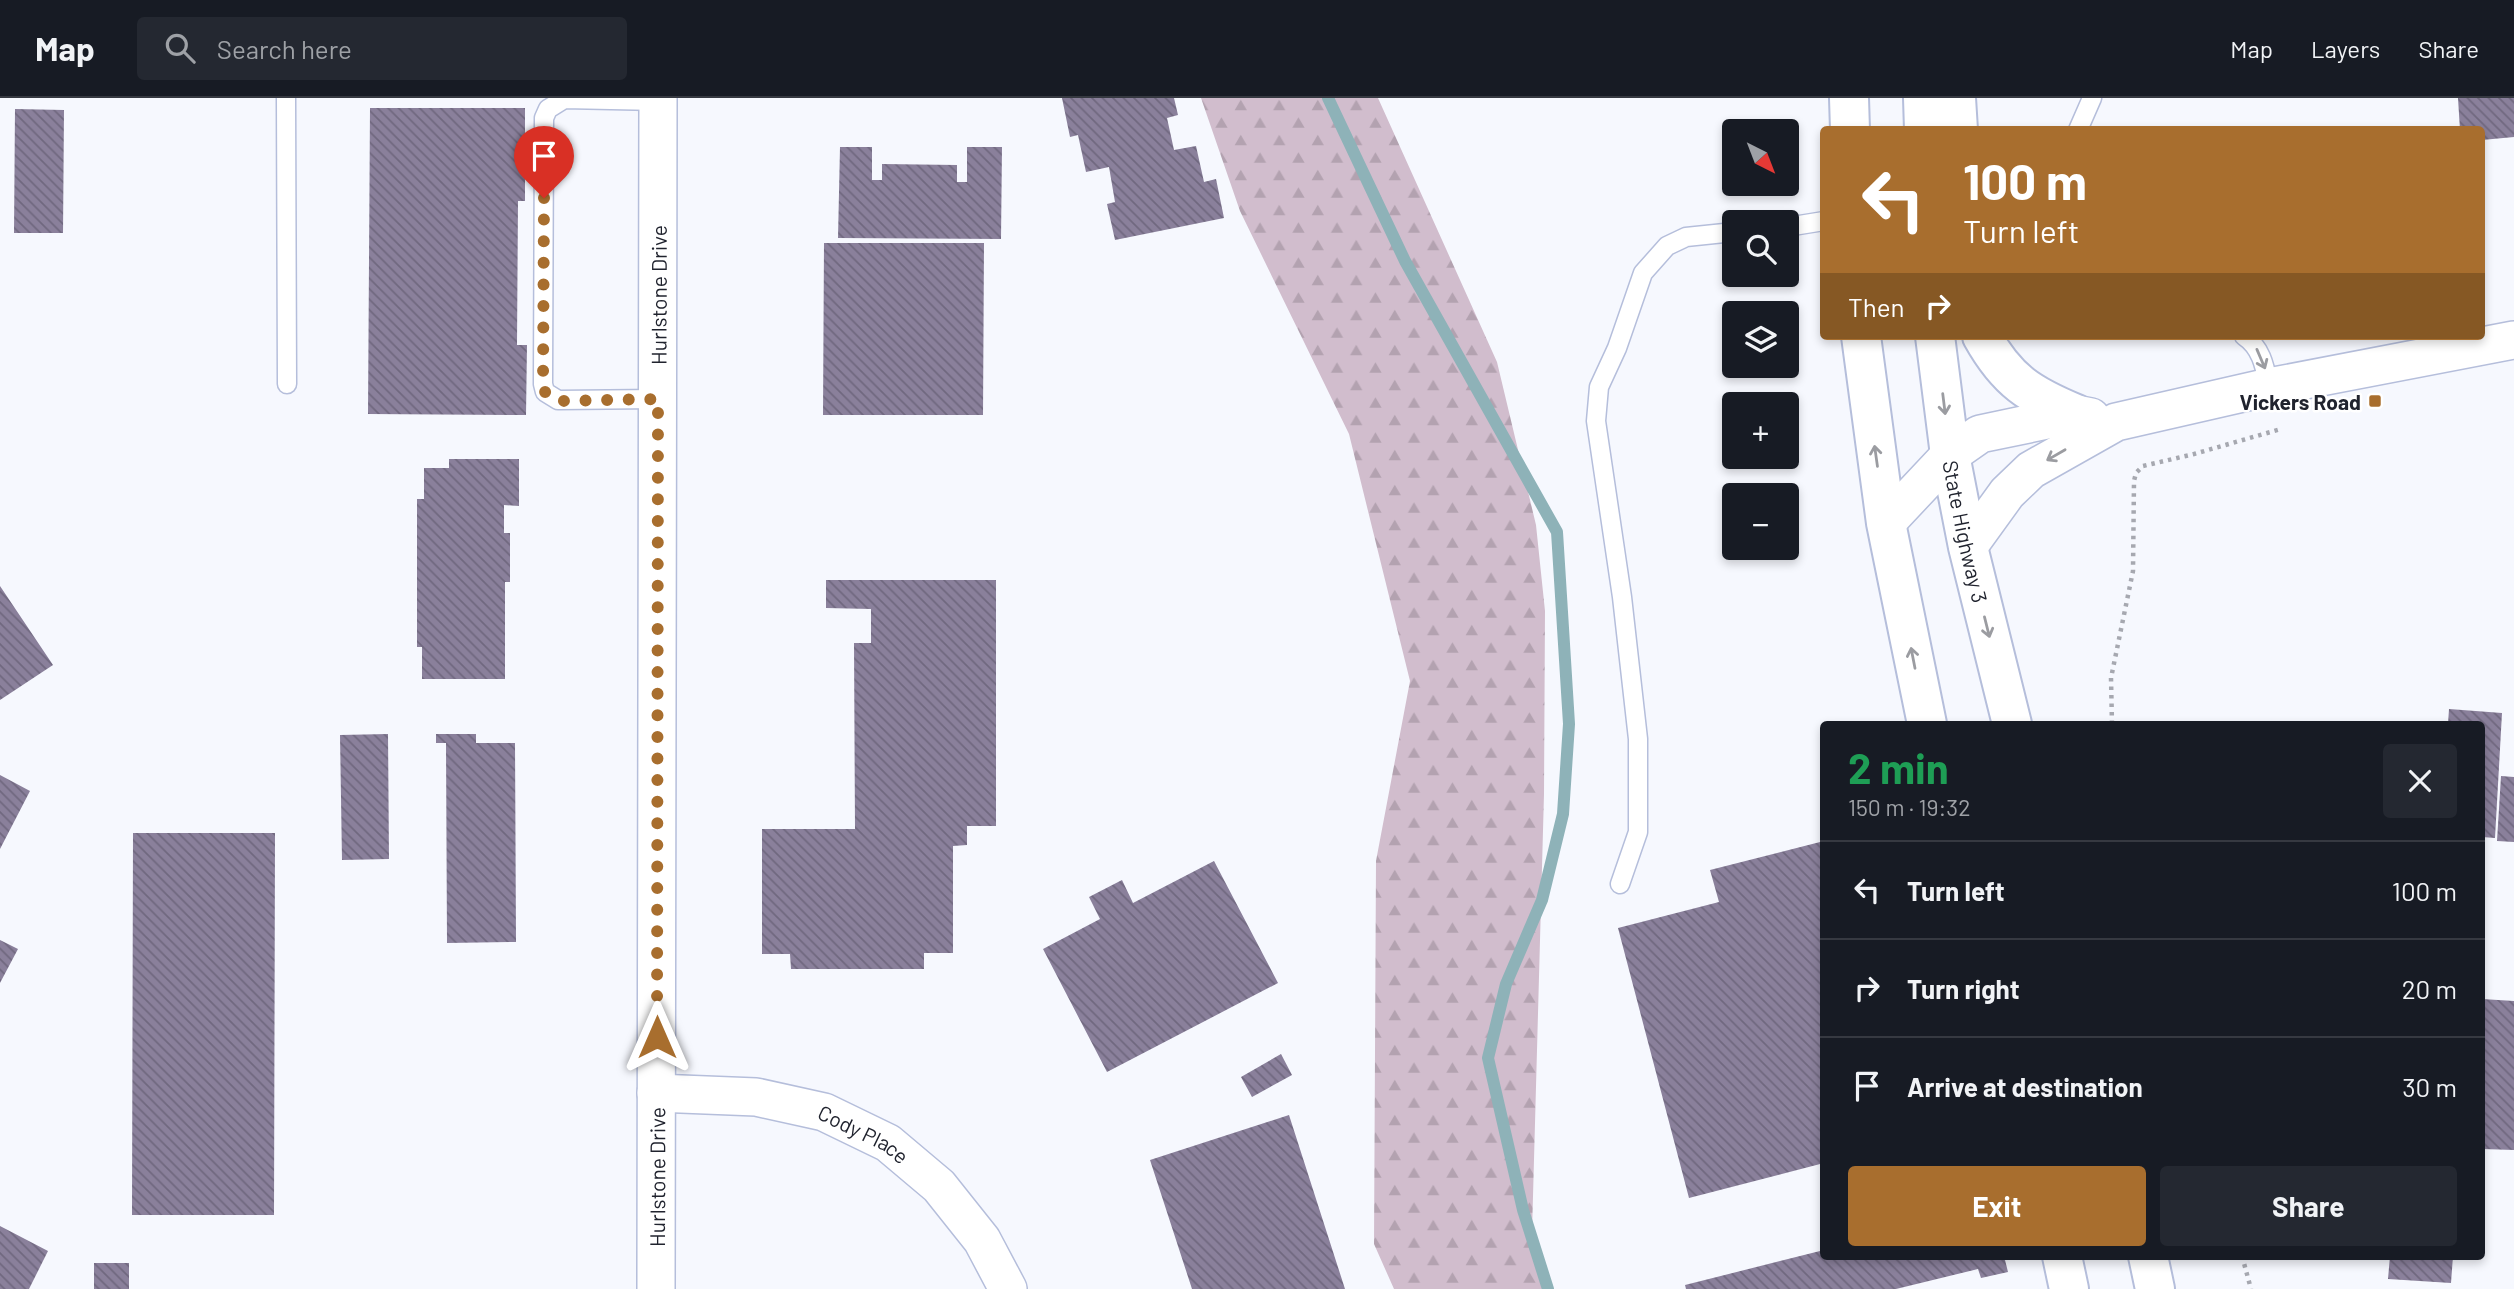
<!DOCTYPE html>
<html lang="en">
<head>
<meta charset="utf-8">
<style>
  :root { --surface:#171b24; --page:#242831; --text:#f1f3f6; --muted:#9ea1a6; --line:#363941; --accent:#a86e2e }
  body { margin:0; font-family:Barlow,sans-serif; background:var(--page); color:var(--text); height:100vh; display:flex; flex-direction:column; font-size:26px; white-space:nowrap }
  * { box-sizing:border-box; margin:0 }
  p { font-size:23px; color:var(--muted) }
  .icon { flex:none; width:38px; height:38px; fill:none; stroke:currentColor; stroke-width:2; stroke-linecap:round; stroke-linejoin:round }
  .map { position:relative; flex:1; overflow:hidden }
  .sheet { position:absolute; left:1820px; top:623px; width:665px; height:539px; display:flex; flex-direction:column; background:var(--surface); border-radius:7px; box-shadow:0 4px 10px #0003 }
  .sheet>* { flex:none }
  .hud { position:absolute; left:1820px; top:28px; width:665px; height:214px; border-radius:7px; box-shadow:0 4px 10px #0003; background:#a86e2e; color:#fff; overflow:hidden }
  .needle { width:46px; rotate:138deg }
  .controls { position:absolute; left:1722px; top:21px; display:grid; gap:14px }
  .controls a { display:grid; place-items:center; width:77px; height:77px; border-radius:7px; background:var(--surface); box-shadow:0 4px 10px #0003; font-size:35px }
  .pin { position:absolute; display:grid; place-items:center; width:60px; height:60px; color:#fff; margin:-72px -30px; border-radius:50% 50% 50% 0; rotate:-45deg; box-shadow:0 0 7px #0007 }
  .pin .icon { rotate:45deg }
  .me { position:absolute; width:77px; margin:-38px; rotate:0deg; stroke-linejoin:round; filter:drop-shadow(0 0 5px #0008) }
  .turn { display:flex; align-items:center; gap:24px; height:147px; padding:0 28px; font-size:32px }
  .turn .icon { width:91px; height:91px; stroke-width:2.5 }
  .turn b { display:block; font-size:49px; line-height:60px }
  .then { display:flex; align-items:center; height:66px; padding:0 28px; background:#0003; gap:14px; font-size:26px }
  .round { display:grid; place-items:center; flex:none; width:74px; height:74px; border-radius:7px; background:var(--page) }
  .head { display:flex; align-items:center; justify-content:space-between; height:119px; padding:0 28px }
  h1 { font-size:42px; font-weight:700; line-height:52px; color:#1e9e55 }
  .button { display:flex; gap:14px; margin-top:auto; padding:14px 28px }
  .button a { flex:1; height:80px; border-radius:7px; background:var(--accent); color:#fff; font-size:28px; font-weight:700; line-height:80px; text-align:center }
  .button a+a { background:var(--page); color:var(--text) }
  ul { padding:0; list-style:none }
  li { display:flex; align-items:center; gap:21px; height:98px; padding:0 28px; border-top:2px solid var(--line) }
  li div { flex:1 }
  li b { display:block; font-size:26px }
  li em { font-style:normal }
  header { display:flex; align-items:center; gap:42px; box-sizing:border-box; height:98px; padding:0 35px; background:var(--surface); border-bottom:2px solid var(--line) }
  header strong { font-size:33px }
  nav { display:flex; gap:38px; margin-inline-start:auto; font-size:24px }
  .search { width:490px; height:63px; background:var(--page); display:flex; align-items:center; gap:18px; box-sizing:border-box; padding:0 24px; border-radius:7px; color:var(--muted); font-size:26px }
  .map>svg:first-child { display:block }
  .forest { fill:url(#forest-firs) }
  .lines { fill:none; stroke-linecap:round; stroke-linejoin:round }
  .stream { stroke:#8eb2b8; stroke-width:12 }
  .building { fill:url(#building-back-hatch) }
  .lane-casing { stroke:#b5bedb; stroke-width:21 }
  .street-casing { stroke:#b5bedb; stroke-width:40 }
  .highway-casing { stroke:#b5bedb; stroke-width:42 }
  .path { stroke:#a6a8b0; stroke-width:4.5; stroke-dasharray:3.5 5; stroke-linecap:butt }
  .lane { stroke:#fff; stroke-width:18 }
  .street { stroke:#fff; stroke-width:37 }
  .highway { stroke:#fff; stroke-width:38 }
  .oneway { stroke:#9b9ca1 }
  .route { stroke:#a86e2e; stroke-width:12; stroke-dasharray:0 21.6 }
  .poi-dot { fill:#a86e2e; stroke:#fff; stroke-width:2.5 }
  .labels { text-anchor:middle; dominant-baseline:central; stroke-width:5; stroke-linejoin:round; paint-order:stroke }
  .street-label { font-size:21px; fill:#20232e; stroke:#fff }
  .poi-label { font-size:21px; font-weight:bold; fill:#20232e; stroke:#fff; text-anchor:end }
</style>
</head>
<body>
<header>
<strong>Map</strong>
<div class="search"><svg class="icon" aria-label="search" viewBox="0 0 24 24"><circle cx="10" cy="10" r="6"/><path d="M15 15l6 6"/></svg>Search here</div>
<nav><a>Map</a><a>Layers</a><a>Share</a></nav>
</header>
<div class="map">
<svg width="2514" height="1191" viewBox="0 0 2514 1191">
  <defs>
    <pattern id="forest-firs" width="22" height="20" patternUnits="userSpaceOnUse" patternTransform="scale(1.75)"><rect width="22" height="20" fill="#d1bdcd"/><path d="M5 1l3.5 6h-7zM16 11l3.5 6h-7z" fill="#b3a2b0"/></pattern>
    <pattern id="building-back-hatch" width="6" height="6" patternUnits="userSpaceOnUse" patternTransform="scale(1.75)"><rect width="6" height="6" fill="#8a809b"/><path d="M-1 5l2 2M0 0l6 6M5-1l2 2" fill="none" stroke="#70687f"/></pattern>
  </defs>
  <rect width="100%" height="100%" fill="#f6f8fe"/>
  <path class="forest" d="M1201,0H1378L1497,264L1536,427L1545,513L1544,696L1532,1135L1552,1191H1394L1374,1146L1376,763L1410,583L1349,336L1240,113Z"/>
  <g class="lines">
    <path class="stream" d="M1328,0L1405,163L1557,434L1569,626L1563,716L1542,802L1506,886L1488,960L1523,1112L1548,1191"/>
  </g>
  <path class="building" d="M1062,0H1174L1178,17L1167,20L1174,52L1196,48L1204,84L1216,81L1224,120L1115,142L1107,106L1115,104L1109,69L1086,74L1078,37L1070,39Z
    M2458,0H2514V39L2482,42V32H2460Z
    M370,10H525V103H518L517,247H527L526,317L368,316Z
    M15,11L64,12L63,135H14Z
    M840,49H872V82H882V66L957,67V84H967V49H1002L1001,141L838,140Z
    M824,145H984L983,317H823Z
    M449,361H519V408L504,407V435H510V484H505V581H422V549H417V401H424V370H449Z
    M826,482H996V728H967V747L953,748V855H924V871H791L790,856H762V731H855L854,545H871V511L826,510Z
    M0,488L53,567L0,602Z
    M2449,611L2502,615L2495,740L2482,739V626H2448Z
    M388,636L389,761L342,762L340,637Z
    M436,636H476V645H515L516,844L447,845L446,645H436Z
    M0,677L30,693L0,751Z
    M2501,678L2514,679V744L2497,743Z
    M133,735H275L274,1117H132Z
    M1824,743V1065L1689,1100L1618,830L1719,804L1710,772Z
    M1214,763L1278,885L1107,974L1043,851L1100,821L1089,799L1122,782L1133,805Z
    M0,842L18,851L0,885Z
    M2482,901L2514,903V1052L2482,1051Z
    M1281,956L1292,977L1252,999L1241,979Z
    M1289,1017L1345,1191H1192L1150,1062Z
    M0,1128L48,1153L29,1191H0Z
    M1824,1152V1158H2004L2008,1174L1981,1180L1978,1171L1896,1191H1686L1685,1187Z
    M2390,1158H2453L2451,1185L2388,1181Z
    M94,1165H129V1191H94Z"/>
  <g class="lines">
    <g class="lane-casing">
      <path id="lane" d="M286,0L287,286
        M2078,32L2092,0
        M1787,129L1824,123
        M2244,238C2262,250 2265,270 2269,289
        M658,301L558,302L545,294L543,286L544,20L548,11L564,1L658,3
        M1620,786L1638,734V641L1622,499L1596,323L1599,289L1617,250L1643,175L1667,148L1686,139L1734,134"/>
    </g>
    <g class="street-casing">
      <g id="street">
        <path d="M1886,425L1950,357L1980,336L2076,316L2091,319"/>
        <path d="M1968,449L2007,395L2031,372L2116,324L2269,289L2514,242"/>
        <path id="s1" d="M656,995L756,999L824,1014L888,1045L939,1088L982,1142L1008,1191"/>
        <path id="s2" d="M656,1191L658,0"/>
      </g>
    </g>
    <g class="highway-casing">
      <g id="highway">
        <path d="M1849,0L1850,32"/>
        <path d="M1923,0L1924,32"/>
        <path d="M1956,0L1958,32"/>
        <path d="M1861,238L1886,425L1927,626"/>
        <path id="s3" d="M1935,238L1950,357L1968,449L2012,626"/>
        <path d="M1982,238C2007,283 2030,297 2076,316"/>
        <path d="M2062,1158L2069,1191"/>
        <path d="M2148,1158L2155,1191"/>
      </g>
    </g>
    <path class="path" d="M2112,626L2111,580L2133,473L2134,383L2136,375L2143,368L2194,356L2281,331
      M2242,1158L2251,1191"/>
    <use href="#lane" class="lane"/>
    <use href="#street" class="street"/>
    <use href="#highway" class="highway"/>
  </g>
  <defs><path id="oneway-shaft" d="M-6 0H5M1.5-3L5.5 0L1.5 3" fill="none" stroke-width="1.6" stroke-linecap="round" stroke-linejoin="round" transform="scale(1.75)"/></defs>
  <g class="oneway">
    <use href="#oneway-shaft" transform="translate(2261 261) rotate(67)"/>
    <use href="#oneway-shaft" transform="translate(1944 306) rotate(83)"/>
    <use href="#oneway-shaft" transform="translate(2056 357) rotate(150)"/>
    <use href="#oneway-shaft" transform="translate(1876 358) rotate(-98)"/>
    <use href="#oneway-shaft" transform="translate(1987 529) rotate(76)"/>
    <use href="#oneway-shaft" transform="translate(1913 560) rotate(-101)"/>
  </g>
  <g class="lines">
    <path class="route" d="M544,100L543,286L545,294L558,303L658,301L657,939"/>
  </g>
  <rect class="poi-dot" x="2368" y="296" width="14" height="14" rx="3.5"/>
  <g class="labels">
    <g class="street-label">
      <text stroke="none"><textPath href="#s2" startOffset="994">Hurlstone Drive</textPath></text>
      <text stroke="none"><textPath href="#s3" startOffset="198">State Highway 3</textPath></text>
      <text stroke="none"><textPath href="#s1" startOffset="215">Cody Place</textPath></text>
      <text stroke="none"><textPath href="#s2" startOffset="112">Hurlstone Drive</textPath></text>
    </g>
    <g class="poi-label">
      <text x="2361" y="303">Vickers Road</text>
    </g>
  </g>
</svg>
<div class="controls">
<a><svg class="needle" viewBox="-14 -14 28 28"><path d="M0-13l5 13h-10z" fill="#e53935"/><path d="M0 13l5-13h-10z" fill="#9ea1a6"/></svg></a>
<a><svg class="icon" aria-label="search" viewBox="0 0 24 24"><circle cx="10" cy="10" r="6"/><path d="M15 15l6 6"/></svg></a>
<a><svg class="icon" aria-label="layers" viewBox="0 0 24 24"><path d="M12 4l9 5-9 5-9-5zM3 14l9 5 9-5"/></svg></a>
<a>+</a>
<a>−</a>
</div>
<div class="pin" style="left:544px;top:100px;background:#d93025"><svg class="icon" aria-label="arrive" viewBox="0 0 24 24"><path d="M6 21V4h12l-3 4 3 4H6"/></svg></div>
<svg class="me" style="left:657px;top:939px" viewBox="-20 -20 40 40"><path d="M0-17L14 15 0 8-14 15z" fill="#a86e2e" stroke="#fff" stroke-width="4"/></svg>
<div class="hud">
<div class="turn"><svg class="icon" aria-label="left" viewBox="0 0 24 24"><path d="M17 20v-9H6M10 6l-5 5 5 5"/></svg><div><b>100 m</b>Turn left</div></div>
<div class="then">Then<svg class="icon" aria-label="right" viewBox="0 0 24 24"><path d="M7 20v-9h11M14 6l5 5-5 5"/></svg></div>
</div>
<section class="sheet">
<div class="head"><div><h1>2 min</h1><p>150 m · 19:32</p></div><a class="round"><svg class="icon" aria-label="close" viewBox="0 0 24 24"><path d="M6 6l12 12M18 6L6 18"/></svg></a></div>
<ul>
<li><svg class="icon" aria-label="left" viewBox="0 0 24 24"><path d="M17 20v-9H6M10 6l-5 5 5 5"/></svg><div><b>Turn left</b></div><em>100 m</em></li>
<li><svg class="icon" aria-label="right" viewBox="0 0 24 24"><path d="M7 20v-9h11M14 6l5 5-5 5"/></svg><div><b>Turn right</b></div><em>20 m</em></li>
<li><svg class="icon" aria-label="arrive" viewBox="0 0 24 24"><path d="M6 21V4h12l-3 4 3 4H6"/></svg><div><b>Arrive at destination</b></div><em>30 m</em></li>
</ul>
<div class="button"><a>Exit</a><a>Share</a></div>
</section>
</div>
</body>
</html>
